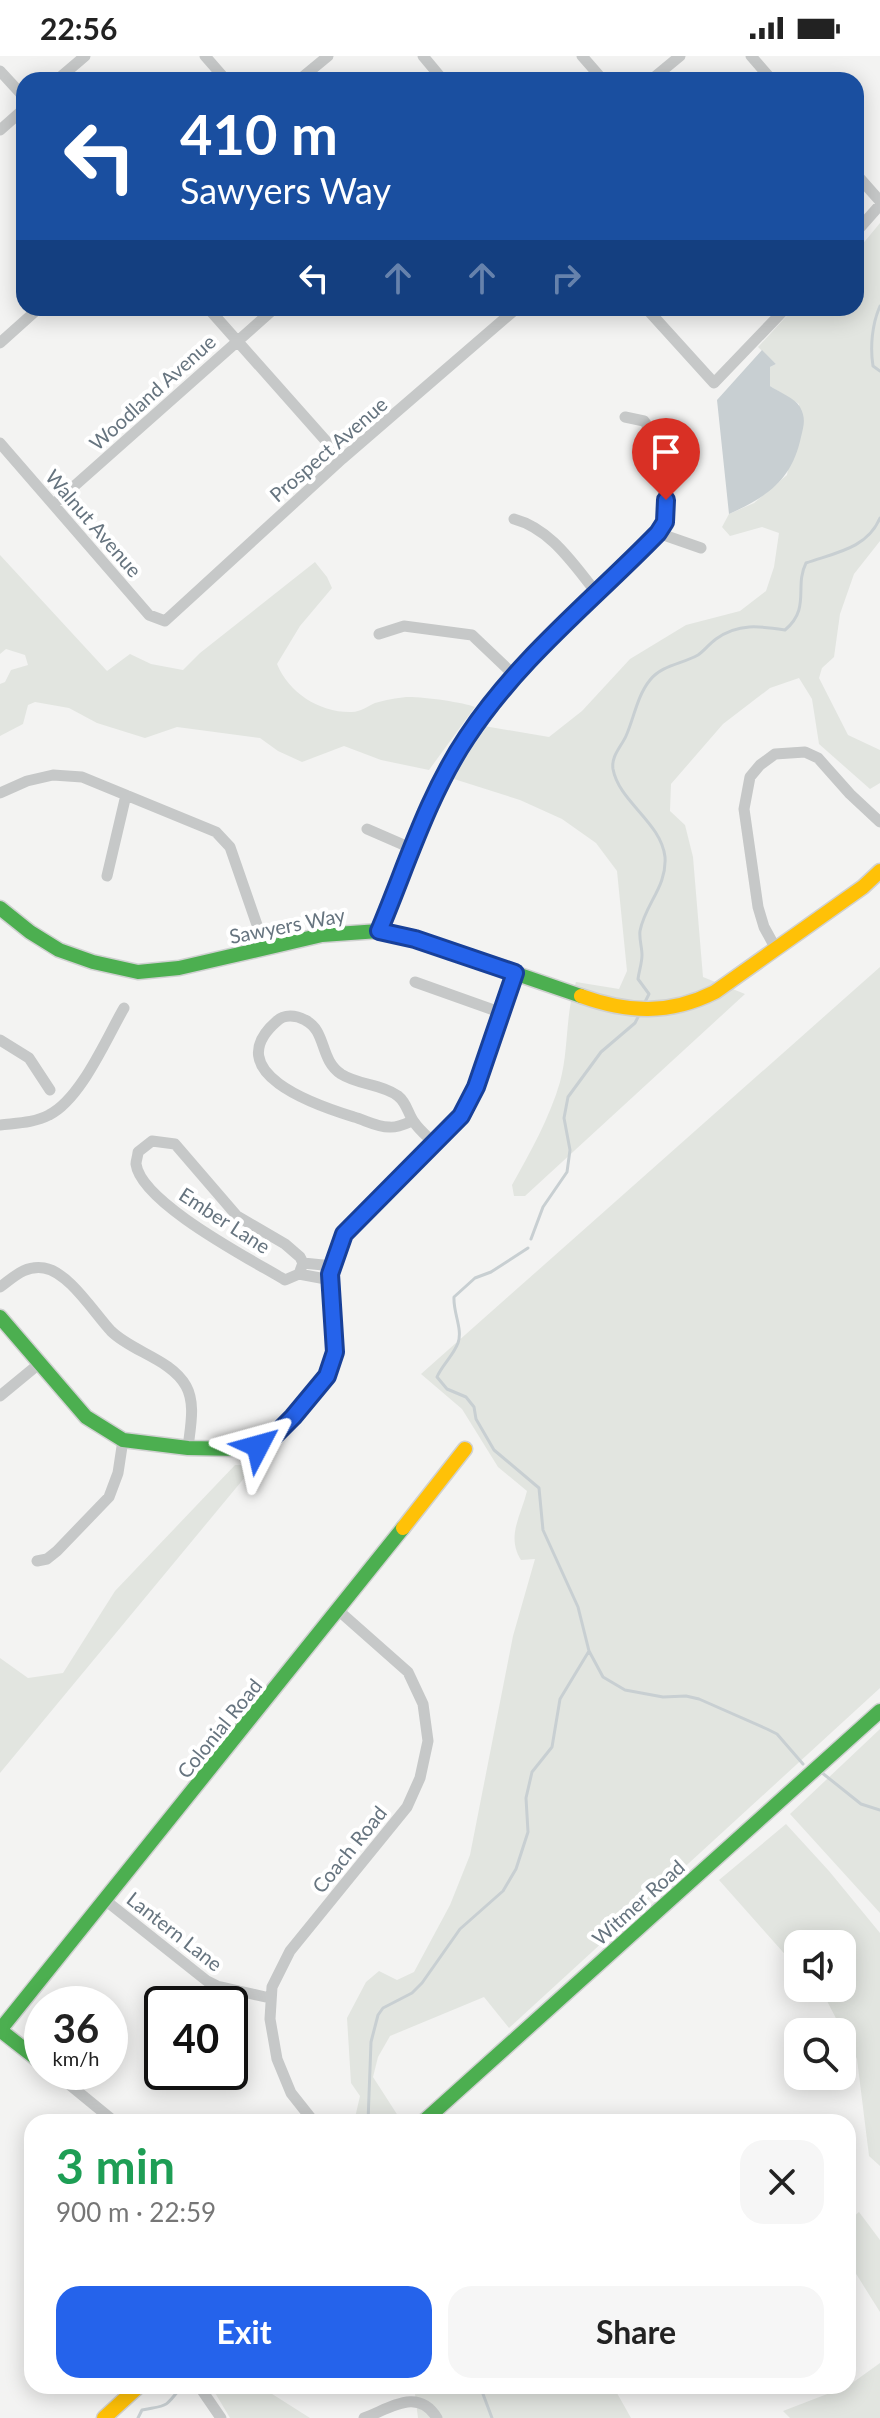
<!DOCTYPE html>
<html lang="en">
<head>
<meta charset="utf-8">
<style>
  :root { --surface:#fff; --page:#f6f6f6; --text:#222; --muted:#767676; --accent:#2563eb }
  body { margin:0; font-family:Lato,sans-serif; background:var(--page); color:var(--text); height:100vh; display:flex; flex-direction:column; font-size:30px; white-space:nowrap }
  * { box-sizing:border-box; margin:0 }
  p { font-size:26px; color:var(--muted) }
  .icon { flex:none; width:44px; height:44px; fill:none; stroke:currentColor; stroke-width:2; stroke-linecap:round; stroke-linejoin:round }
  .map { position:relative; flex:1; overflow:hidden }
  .sheet { position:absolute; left:24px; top:2058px; width:832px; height:280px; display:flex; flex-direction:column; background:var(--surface); border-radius:24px; box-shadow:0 4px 20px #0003 }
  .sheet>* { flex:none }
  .hud { position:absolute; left:16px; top:16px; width:848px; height:244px; border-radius:24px; box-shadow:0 4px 20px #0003; background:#1a4fa0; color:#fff; overflow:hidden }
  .controls { position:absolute; left:784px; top:1874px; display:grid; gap:16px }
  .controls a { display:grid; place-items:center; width:72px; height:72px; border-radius:16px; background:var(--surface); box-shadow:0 4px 20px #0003; font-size:40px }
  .speed { position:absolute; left:24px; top:1930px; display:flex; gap:16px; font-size:40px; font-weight:700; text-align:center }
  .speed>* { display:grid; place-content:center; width:104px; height:104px; border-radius:50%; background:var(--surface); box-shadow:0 4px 20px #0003; line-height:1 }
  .speed small { font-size:20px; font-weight:400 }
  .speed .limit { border:4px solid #111; border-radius:12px; background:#fff; color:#111 }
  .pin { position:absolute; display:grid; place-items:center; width:68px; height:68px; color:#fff; margin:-82px -34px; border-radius:50% 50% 50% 0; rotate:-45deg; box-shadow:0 0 8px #0007 }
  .pin .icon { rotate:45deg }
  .me { position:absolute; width:88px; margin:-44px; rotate:51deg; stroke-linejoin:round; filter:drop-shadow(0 0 6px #0008) }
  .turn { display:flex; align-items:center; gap:28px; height:168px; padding:0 32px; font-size:36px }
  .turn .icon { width:104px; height:104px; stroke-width:2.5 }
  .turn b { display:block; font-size:56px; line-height:68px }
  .lanes { display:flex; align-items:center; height:76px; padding:0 32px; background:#0003; justify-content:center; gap:40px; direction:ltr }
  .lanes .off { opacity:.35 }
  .round { display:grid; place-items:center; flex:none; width:84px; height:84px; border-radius:24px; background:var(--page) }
  .summary { display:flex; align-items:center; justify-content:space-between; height:136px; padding:0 32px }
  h1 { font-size:48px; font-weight:700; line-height:60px; color:#1e9e55 }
  .cta { display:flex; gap:16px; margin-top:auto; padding:16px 32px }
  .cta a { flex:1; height:92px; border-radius:24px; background:var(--accent); color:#fff; font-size:32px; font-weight:700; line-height:92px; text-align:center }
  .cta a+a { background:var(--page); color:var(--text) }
  .status { display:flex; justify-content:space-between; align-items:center; height:56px; padding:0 40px; background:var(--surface); direction:ltr }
  .status svg { height:22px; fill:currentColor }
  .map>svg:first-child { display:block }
  .green { fill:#e2e5e0 }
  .water { fill:#c8cfd2 }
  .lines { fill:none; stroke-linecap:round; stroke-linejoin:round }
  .stream { stroke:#c8cfd2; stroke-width:3 }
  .fast-casing { stroke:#d0d1d1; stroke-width:17 }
  .slow-casing { stroke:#d0d1d1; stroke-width:17 }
  .street { stroke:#c6c8c8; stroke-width:11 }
  .fast { stroke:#4caf50; stroke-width:14 }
  .slow { stroke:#ffc107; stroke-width:14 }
  .route-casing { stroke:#184099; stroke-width:20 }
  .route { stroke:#2563eb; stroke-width:14 }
  .labels { text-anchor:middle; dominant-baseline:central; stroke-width:8; stroke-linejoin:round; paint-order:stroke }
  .street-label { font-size:20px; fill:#66747f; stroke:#fff }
</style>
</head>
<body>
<div class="status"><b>22:56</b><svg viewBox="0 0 49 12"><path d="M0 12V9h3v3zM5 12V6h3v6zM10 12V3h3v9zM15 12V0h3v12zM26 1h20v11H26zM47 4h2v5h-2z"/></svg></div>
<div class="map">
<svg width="880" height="2362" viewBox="0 0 880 2362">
  <rect width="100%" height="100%" fill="#f3f3f2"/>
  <path class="green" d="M880,167V485L854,518L840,558L834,601L822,612L819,622L848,679L880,694V727L870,733L819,688L812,643L799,622L770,632L723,668L671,728L670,755L685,769L693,801L703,921L745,938L525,1140H514L512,1129C530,1097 550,1061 560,1026C569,993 565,958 576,926L619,933L627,915L617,815L596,787L562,763L520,744L454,723L465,697L484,670L549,681L582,655L630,603L686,569L740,555L766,535L774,511L779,477L762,471L730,480L722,471L729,458L754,447L787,419L799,348L770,330V311L776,308L758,291L794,252H856V196Z
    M0,499L107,615L130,598L151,608L183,614L200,597L315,506L327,521L332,532L300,570L277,608C289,637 320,657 352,656C360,656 368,650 375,647C385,644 397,642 406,641C418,640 464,646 475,651L429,714L381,704L344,690L302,706L278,695L260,682L177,671L145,682L97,667L69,652L35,646L28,649L23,668L0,680V628L5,626L11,614L28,609L25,599L6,593L0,598Z
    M880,911V1632L509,1972L484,1941L390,1980L378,2001L373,2021L402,2066H354L360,2040L351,2027L347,1962L366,1926L379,1915L397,1924L414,1916L450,1849L470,1799L513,1580L535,1503L521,1504C506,1480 521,1460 527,1435L498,1411L462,1353L421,1318Z
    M235,1409H255L0,1717V1602L28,1622L63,1617L115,1535Z
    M880,1673V1857L790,1758Z
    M786,1768L829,1815L880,1877V2110L869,2100L857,2003L827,1945L815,1932H842V1888H798V1913L719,1824Z
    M859,2156L880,2184V2256L848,2205V2165Z
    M880,2307V2362H790L783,2355L848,2330Z
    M211,2330H268L269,2336L310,2362H230Z
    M414,2330H613L631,2362H418Z"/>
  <path class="water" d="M762,294L776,308L770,311V330C779,336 795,342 800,351C806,362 804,369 801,381C792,424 767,441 729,458L717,344Z"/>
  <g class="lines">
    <path class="stream" d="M880,250C872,268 870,291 873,310L880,315
      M643,950L649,938L638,923C639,915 642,907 642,899C642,891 639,883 640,875C645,848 667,831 665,801C661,766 619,746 613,713C611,700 621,691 626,680C634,662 637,640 650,624C662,609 682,608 698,599C704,595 709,588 716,583C738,567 760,570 785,574C811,552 794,531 806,507C834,497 867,493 880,462
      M531,1183L543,1151L567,1116L570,1094L564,1062L568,1041L601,996L635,967L640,957
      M528,1192L491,1216L475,1222L454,1241C453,1257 463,1273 458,1287C453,1300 442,1309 437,1321L447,1333L466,1341L474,1351L476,1363L494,1394L539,1432L543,1474L578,1551L589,1595L603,1621L625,1634L663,1641L686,1640L699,1643L767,1673L777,1678L803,1708
      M821,1716L861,1748L880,1754
      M368,2066L371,1986L378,1959L383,1952L412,1937L422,1927L460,1873L503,1835L516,1813L528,1776L526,1742L532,1716L552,1691L560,1643L589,1595
      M480,2330L492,2362
      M138,2362L142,2354C168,2349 164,2353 182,2330"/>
    <g class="fast-casing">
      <path id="fast" d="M0,852L30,876L59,894L93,906L138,916L179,912L322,879L379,875L415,883L581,940
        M0,1261L86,1361L123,1384L188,1392L239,1393L258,1390L274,1380L327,1320L335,1296L330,1218L344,1178L461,1060L476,1031L515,917
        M42,2007L0,1974L403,1472
        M423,2066L880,1655"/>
    </g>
    <g class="slow-casing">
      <path id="slow" d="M581,940C628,957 669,959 715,936L863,831L880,815
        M403,1472L465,1393
        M104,2362L139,2330"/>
    </g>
    <path class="street" d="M205,0L226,24
      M423,0L443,24
      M582,0L603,24
      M751,0L772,24
      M0,15L24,41
      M57,24L85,0
      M299,24L328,0
      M651,24L680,0
      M0,74L24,53
      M856,118L880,145
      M856,176L880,149
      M208,252L342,403
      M646,252L714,327L786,252
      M0,287L39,252
      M0,387L149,559L165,565L342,403L517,252
      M54,448L275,252
      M514,463C551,473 573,508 596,536
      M658,477L701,492
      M379,578L404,570L472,579L514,619
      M0,737L27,725L53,719L82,721L216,776L230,791L265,892
      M367,773L413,793
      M107,820L126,739
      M379,875C406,811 428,744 464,684C511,609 584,547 648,487L665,466L666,456L656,382L644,365L625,361
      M776,893L764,871L758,851L744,753L750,721L760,709L775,698L805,696L818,702L850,738L880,766
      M415,926L502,957
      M0,984L29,1002L50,1034
      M412,1065C405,1068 397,1072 389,1071C377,1071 365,1064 354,1061C315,1049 218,1016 277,965C284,958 296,959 305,964C327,975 319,1003 341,1018C358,1029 382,1028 398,1040C407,1047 408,1058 414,1066C419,1074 428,1081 435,1088
      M0,1069C16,1067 34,1067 49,1059C81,1043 106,983 124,952
      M152,1085L175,1088L237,1160L285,1188L300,1201L303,1207L299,1218L285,1224C252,1204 141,1147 136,1108C136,1104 138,1100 138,1096Z
      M303,1207L333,1210
      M299,1218L331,1224
      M0,1231C14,1221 25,1209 44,1212C69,1216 94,1257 111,1275C132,1296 171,1303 186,1330C196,1348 190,1372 188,1392
      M0,1340L40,1307
      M37,1505L47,1503L57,1495L109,1441L118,1417L123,1384
      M105,1844L207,1925L217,1930L270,1942
      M54,2016L115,2066
      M314,2066L291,2037L277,2003L270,1963L272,1931L290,1895L407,1751L420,1722L428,1685L423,1648L408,1616L339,1555
      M199,2330L221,2362
      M364,2362C391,2352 418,2331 437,2362"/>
    <use href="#fast" class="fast"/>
    <use href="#slow" class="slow"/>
  </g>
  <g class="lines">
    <g class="route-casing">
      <path id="route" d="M258,1390L274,1380L293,1361L327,1320L335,1296L330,1218L344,1178L461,1060L476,1031L515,917L415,883L379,875C406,811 428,739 467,681C519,602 593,544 658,477L665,466L666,444"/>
    </g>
    <use href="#route" class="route"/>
  </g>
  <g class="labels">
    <g class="street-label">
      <text transform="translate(152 336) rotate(-42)">Woodland Avenue</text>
      <text transform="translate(328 393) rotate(-41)">Prospect Avenue</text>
      <text transform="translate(94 467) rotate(49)">Walnut Avenue</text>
      <text transform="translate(287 869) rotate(-11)">Sawyers Way</text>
      <text transform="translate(225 1164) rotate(33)">Ember Lane</text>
      <text transform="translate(219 1672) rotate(-51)">Colonial Road</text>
      <text transform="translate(349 1793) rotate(-51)">Coach Road</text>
      <text transform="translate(638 1846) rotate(-42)">Witmer Road</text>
      <text transform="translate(175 1875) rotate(38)">Lantern Lane</text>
    </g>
  </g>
</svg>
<div class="controls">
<a><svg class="icon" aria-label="sound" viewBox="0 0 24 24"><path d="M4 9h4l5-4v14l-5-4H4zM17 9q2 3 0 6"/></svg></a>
<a><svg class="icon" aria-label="search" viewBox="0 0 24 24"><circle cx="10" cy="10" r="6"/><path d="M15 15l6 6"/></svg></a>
</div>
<div class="speed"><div>36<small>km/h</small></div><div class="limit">40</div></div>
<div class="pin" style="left:666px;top:444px;background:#d93025"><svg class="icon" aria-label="arrive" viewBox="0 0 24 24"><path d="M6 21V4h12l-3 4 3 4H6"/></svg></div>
<svg class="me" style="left:258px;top:1390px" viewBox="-20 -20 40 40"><path d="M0-17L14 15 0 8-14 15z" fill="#2563eb" stroke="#fff" stroke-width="4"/></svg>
<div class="hud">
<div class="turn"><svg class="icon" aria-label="left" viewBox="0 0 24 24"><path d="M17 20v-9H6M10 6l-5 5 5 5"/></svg><div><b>410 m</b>Sawyers Way</div></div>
<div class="lanes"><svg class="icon" aria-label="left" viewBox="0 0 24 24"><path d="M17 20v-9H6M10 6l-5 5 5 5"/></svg><svg class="icon off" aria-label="ahead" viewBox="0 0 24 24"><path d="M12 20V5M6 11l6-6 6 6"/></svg><svg class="icon off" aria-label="ahead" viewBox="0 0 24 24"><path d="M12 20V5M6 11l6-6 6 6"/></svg><svg class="icon off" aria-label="right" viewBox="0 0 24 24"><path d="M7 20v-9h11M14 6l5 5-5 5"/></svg></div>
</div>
<section class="sheet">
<div class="summary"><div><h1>3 min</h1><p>900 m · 22:59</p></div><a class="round"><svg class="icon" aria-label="close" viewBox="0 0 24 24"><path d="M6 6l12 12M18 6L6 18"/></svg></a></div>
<div class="cta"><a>Exit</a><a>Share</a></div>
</section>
</div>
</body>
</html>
